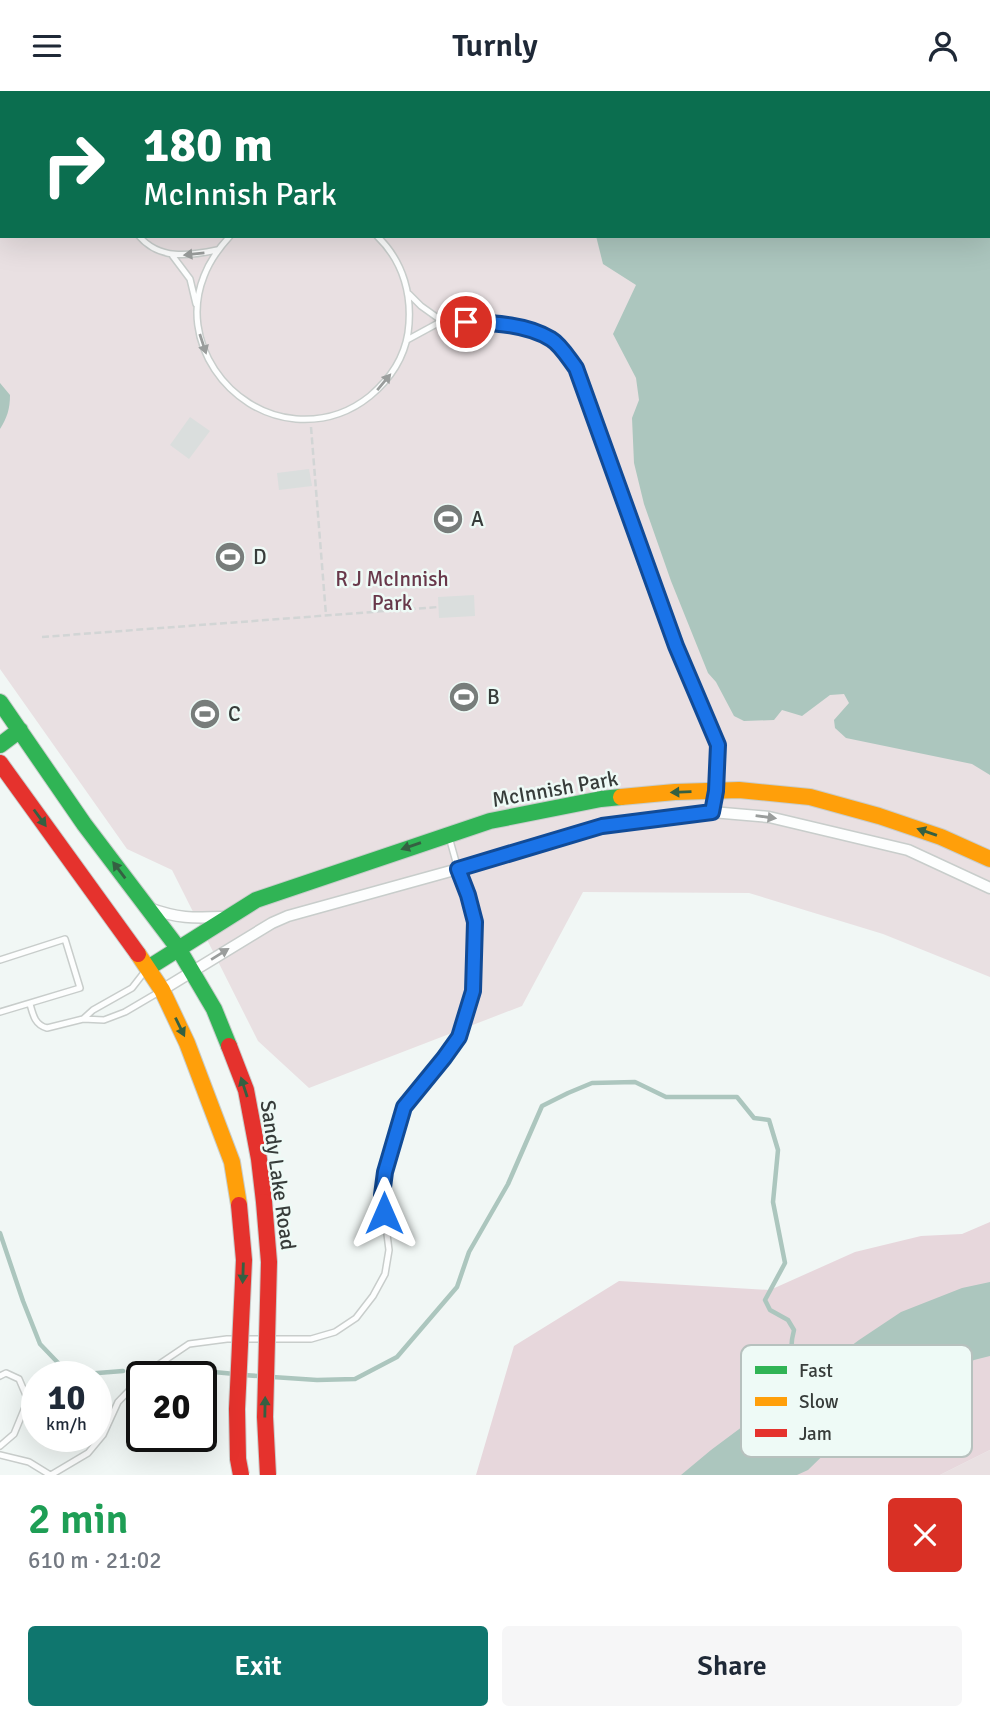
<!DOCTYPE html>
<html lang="en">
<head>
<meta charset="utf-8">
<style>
  :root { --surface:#fff; --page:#f6f6f7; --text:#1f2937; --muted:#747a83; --accent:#0f766e }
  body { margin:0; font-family:Signika,sans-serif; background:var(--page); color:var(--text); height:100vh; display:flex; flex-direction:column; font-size:26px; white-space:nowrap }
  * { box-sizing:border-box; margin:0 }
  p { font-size:23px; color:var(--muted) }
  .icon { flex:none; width:38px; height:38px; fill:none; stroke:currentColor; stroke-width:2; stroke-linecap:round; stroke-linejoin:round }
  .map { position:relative; height:1384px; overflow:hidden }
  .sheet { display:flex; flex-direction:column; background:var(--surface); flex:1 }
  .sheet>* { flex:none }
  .top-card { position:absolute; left:0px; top:0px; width:990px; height:147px; box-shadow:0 7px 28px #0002; background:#0b6e4f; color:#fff; overflow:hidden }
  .speed { position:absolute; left:21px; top:1270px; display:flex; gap:14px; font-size:35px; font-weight:700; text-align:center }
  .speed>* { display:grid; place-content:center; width:91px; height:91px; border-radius:50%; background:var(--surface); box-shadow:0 7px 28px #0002; line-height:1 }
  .speed small { font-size:18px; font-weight:400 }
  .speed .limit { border:4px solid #111; border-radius:10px; background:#fff; color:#111 }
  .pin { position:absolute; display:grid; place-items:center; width:60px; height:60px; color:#fff; margin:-30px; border:4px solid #fff; border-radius:50%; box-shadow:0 2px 7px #0007 }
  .me { position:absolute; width:77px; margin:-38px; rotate:0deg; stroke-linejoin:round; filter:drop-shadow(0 0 5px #0008) }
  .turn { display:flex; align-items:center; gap:24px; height:147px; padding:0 28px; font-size:32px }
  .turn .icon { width:91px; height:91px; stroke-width:2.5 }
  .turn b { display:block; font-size:49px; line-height:60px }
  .round { display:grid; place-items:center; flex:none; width:74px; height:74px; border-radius:7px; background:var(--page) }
  .overview { display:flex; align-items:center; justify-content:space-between; height:119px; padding:0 28px }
  h1 { font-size:42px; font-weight:600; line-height:52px; color:#1e9e55 }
  .button { display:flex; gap:14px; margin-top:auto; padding:14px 28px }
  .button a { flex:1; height:80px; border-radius:7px; background:var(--accent); color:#fff; font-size:28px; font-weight:600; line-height:80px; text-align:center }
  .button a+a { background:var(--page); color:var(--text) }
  header { display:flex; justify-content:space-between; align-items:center; height:91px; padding:0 28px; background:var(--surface); font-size:32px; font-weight:600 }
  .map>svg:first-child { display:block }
  .green { fill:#e9e0e2 }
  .forest { fill:#e7d7dc }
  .water { fill:#acc6be }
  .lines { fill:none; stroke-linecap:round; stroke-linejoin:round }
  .stream { stroke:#acc6be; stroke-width:4.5 }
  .building { fill:#dadedd }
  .lane-casing { stroke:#c8cdcb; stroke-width:8 }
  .street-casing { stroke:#c8cdcb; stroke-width:13 }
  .fast-casing { stroke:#c8cdcb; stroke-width:18 }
  .slow-casing { stroke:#c8cdcb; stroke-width:18 }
  .jam-casing { stroke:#c8cdcb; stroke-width:18 }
  .path { stroke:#d2d5d5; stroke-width:2.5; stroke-dasharray:7 3.5; stroke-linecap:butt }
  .lane { stroke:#fdfefe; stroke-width:5 }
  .street { stroke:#fdfefe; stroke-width:10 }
  .fast { stroke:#30b455; stroke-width:16 }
  .slow { stroke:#ff9f0a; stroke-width:16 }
  .jam { stroke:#e5322d; stroke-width:16 }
  .jam-bridge-casing { stroke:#c8cdcb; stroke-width:18; stroke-linecap:butt }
  .jam-bridge { stroke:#e5322d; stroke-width:16 }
  .oneway { fill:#9a9d9c }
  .oneway2 { fill:#356042 }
  .route-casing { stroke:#114b97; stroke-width:18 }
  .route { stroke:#1a73e8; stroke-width:12 }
  .labels { text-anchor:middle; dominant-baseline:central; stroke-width:5; stroke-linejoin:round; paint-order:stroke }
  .poi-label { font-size:21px; fill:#373c3a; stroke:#eefaf6; text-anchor:start }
  .park-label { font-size:21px; fill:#68384a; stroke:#eefaf6 }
  .street-label { font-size:21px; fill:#373c3a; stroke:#eefaf6 }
  .key { fill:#eefaf6; stroke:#b7c1be; stroke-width:2 }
  .key-label { font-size:19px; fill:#373c3a }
</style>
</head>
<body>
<header><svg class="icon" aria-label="menu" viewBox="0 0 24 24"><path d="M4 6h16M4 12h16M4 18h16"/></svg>Turnly<svg class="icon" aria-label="person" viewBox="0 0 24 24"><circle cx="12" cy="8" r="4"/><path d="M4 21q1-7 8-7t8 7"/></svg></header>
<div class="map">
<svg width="990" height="1384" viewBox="0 0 990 1384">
  <rect width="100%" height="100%" fill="#f1f7f5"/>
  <path class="green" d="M458,0H990V886L883,843L749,802L583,801L522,915L309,997L258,950L172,779L127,758L0,578V139L2,138V145H989V2H452Z
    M990,1359V1384H940Z"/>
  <path class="forest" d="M990,1131V1359L940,1384H476L514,1255L619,1190L770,1199L855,1161L921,1145L962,1143Z"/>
  <path class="water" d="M565,0H990V684L972,673L846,647L835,637L834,629L849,612L844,603L830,604L802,625L782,619L774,629L744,630L734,625L716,591L708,582L671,490L644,413L634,372L632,327L639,309L636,287L613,243L636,194L603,173L596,145H989V2H563Z
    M0,292L10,304C10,318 7,327 0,338Z
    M990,1191V1265L974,1269L867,1334L849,1339L808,1379L797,1384H681L711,1359L859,1249L901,1221L962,1197Z"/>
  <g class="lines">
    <path class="stream" d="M0,1142L23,1210L40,1253L62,1276L85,1283L123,1280
      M164,1280L192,1279L235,1283
      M243,1284L317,1289L355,1288L397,1266L457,1196L469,1161L508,1093L542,1015L568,1002L592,992L635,991L666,1006H737L754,1027L769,1029L778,1059L773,1111L785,1172L765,1209L770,1219L788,1229L794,1239C788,1261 792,1274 807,1291"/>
  </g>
  <path class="building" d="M190,326L210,340L189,368L170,354Z
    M309,378L312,395L279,399L277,382Z
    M474,504L475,525L439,527L438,506Z"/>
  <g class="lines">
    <g class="lane-casing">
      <path id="lane" d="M370,2L375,0
        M0,116L2,119
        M139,145C159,169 189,165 217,159
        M230,145C219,157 210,169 204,185C178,250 228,322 296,328C323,330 349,322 370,305C389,289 404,267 408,242C413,206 404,171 377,145
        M172,164L190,188L196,213
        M409,203L421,215L442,230
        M407,249L442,230L491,232L524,237L553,249L576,277L676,555L718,655L716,700L712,721
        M0,869L65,848L80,897L0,921
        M30,913C33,924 35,934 47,937L83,928L104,929L125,921L159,901
        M83,928L93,919L132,897L146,879
        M0,1285L6,1282L19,1288L28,1309L14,1343L0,1355
        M0,1364L29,1371L50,1384
        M51,1384L88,1362L103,1344L118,1311L146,1282L189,1253L227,1248H311L335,1241L356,1227L373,1205L385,1183L389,1159L382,1104L385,1081L404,1016L444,967L459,946L473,900L476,849V831L468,804L458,778L449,746"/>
    </g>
    <g class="street-casing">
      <path id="street" d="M149,817C179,828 194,827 225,826
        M162,899L272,832L288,825L458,778L602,735L712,721L769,726L908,759L990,797"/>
    </g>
    <g class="fast-casing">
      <path id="fast" d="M0,611L84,733L178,857L214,918L229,955
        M0,654L20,639
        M148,877L256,809L490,730L601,708L621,706"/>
    </g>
    <g class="slow-casing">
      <path id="slow" d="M621,706L675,701L739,699L810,706L879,725L941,746L990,768
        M138,863L162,899L187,952L232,1071L239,1114"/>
    </g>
    <g class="jam-casing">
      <path id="jam" d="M0,672L138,863
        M229,955L246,999L259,1068L264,1111"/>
    </g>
    <path class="path" d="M311,336L326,524
      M42,546L438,516"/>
    <use href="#lane" class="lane"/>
    <use href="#street" class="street"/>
    <use href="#fast" class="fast"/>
    <use href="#slow" class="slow"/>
    <use href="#jam" class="jam"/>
    <g class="jam-bridge-casing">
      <path id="jam-bridge" d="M264,1111L269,1171L265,1326L268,1384
        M239,1114L244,1169L237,1318L238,1368L241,1384"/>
    </g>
    <use href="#jam-bridge" class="jam-bridge"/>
  </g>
  <defs><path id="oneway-solid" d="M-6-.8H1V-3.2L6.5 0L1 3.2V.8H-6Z" transform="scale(1.75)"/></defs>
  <g class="oneway">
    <use href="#oneway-solid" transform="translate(194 163) rotate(174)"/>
    <use href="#oneway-solid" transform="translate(203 253) rotate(72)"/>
    <use href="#oneway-solid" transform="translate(384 291) rotate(-50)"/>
    <use href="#oneway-solid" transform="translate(766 726) rotate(8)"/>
    <use href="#oneway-solid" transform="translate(220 863) rotate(-32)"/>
  </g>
  <g class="oneway2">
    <use href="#oneway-solid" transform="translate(681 701) rotate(178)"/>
    <use href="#oneway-solid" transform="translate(40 727) rotate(54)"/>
    <use href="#oneway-solid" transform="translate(927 741) rotate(-161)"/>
    <use href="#oneway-solid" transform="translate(411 755) rotate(161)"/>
    <use href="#oneway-solid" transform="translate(119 779) rotate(-127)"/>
    <use href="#oneway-solid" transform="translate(180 936) rotate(64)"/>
    <use href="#oneway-solid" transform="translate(244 996) rotate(-108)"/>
    <use href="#oneway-solid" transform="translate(243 1182) rotate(92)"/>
    <use href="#oneway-solid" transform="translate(265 1316) rotate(-89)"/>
  </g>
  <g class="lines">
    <g class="route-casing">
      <path id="route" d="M384,1122L382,1104L385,1081L404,1016L444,967L459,946L473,900L475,831L468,804L458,778L602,735L712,721L716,700L718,654L676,555L576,277C569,268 561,254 551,248C527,233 494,232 466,231"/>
    </g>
    <use href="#route" class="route"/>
  </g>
  <defs>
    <g id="stadium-disc" transform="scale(1.575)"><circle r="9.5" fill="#787d7b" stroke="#eefaf6"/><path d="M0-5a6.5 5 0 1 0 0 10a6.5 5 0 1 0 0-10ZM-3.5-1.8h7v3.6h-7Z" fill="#fff"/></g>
  </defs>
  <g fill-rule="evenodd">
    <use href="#stadium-disc" x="448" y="428"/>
    <use href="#stadium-disc" x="230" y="466"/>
    <use href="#stadium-disc" x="464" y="606"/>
    <use href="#stadium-disc" x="205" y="623"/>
  </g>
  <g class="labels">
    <g class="poi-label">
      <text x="471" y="428">A</text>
      <text x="253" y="466">D</text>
      <text x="487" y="606">B</text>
      <text x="228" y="623">C</text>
    </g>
    <g class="park-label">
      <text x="392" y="488">R J McInnish<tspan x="392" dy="24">Park</tspan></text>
    </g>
    <g class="street-label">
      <text transform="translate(555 698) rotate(-10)">McInnish Park</text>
      <text transform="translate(278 1084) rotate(82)">Sandy Lake Road</text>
    </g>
  </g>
  <rect x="741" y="1254" width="231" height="112" rx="10" class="key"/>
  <rect x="755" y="1275" width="32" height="8" fill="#30b455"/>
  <rect x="755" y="1306" width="32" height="9" fill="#ff9f0a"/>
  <rect x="755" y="1338" width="32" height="8" fill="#e5322d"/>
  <g class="key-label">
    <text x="799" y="1286">Fast</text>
    <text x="799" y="1317">Slow</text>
    <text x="799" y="1349">Jam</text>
  </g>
</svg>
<div class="speed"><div>10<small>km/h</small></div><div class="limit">20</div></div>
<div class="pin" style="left:466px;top:231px;background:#d93025"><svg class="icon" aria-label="arrive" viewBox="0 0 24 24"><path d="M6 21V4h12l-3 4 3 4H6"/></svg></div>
<svg class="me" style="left:384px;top:1122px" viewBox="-20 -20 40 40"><path d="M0-17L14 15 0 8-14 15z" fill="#1a73e8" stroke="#fff" stroke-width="4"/></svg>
<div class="top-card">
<div class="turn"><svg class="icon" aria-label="right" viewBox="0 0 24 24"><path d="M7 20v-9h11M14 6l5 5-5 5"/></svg><div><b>180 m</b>McInnish Park</div></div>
</div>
</div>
<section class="sheet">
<div class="overview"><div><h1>2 min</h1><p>610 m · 21:02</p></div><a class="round" style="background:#d93025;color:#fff"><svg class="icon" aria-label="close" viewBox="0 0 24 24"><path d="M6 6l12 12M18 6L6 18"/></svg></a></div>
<div class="button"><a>Exit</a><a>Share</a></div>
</section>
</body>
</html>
